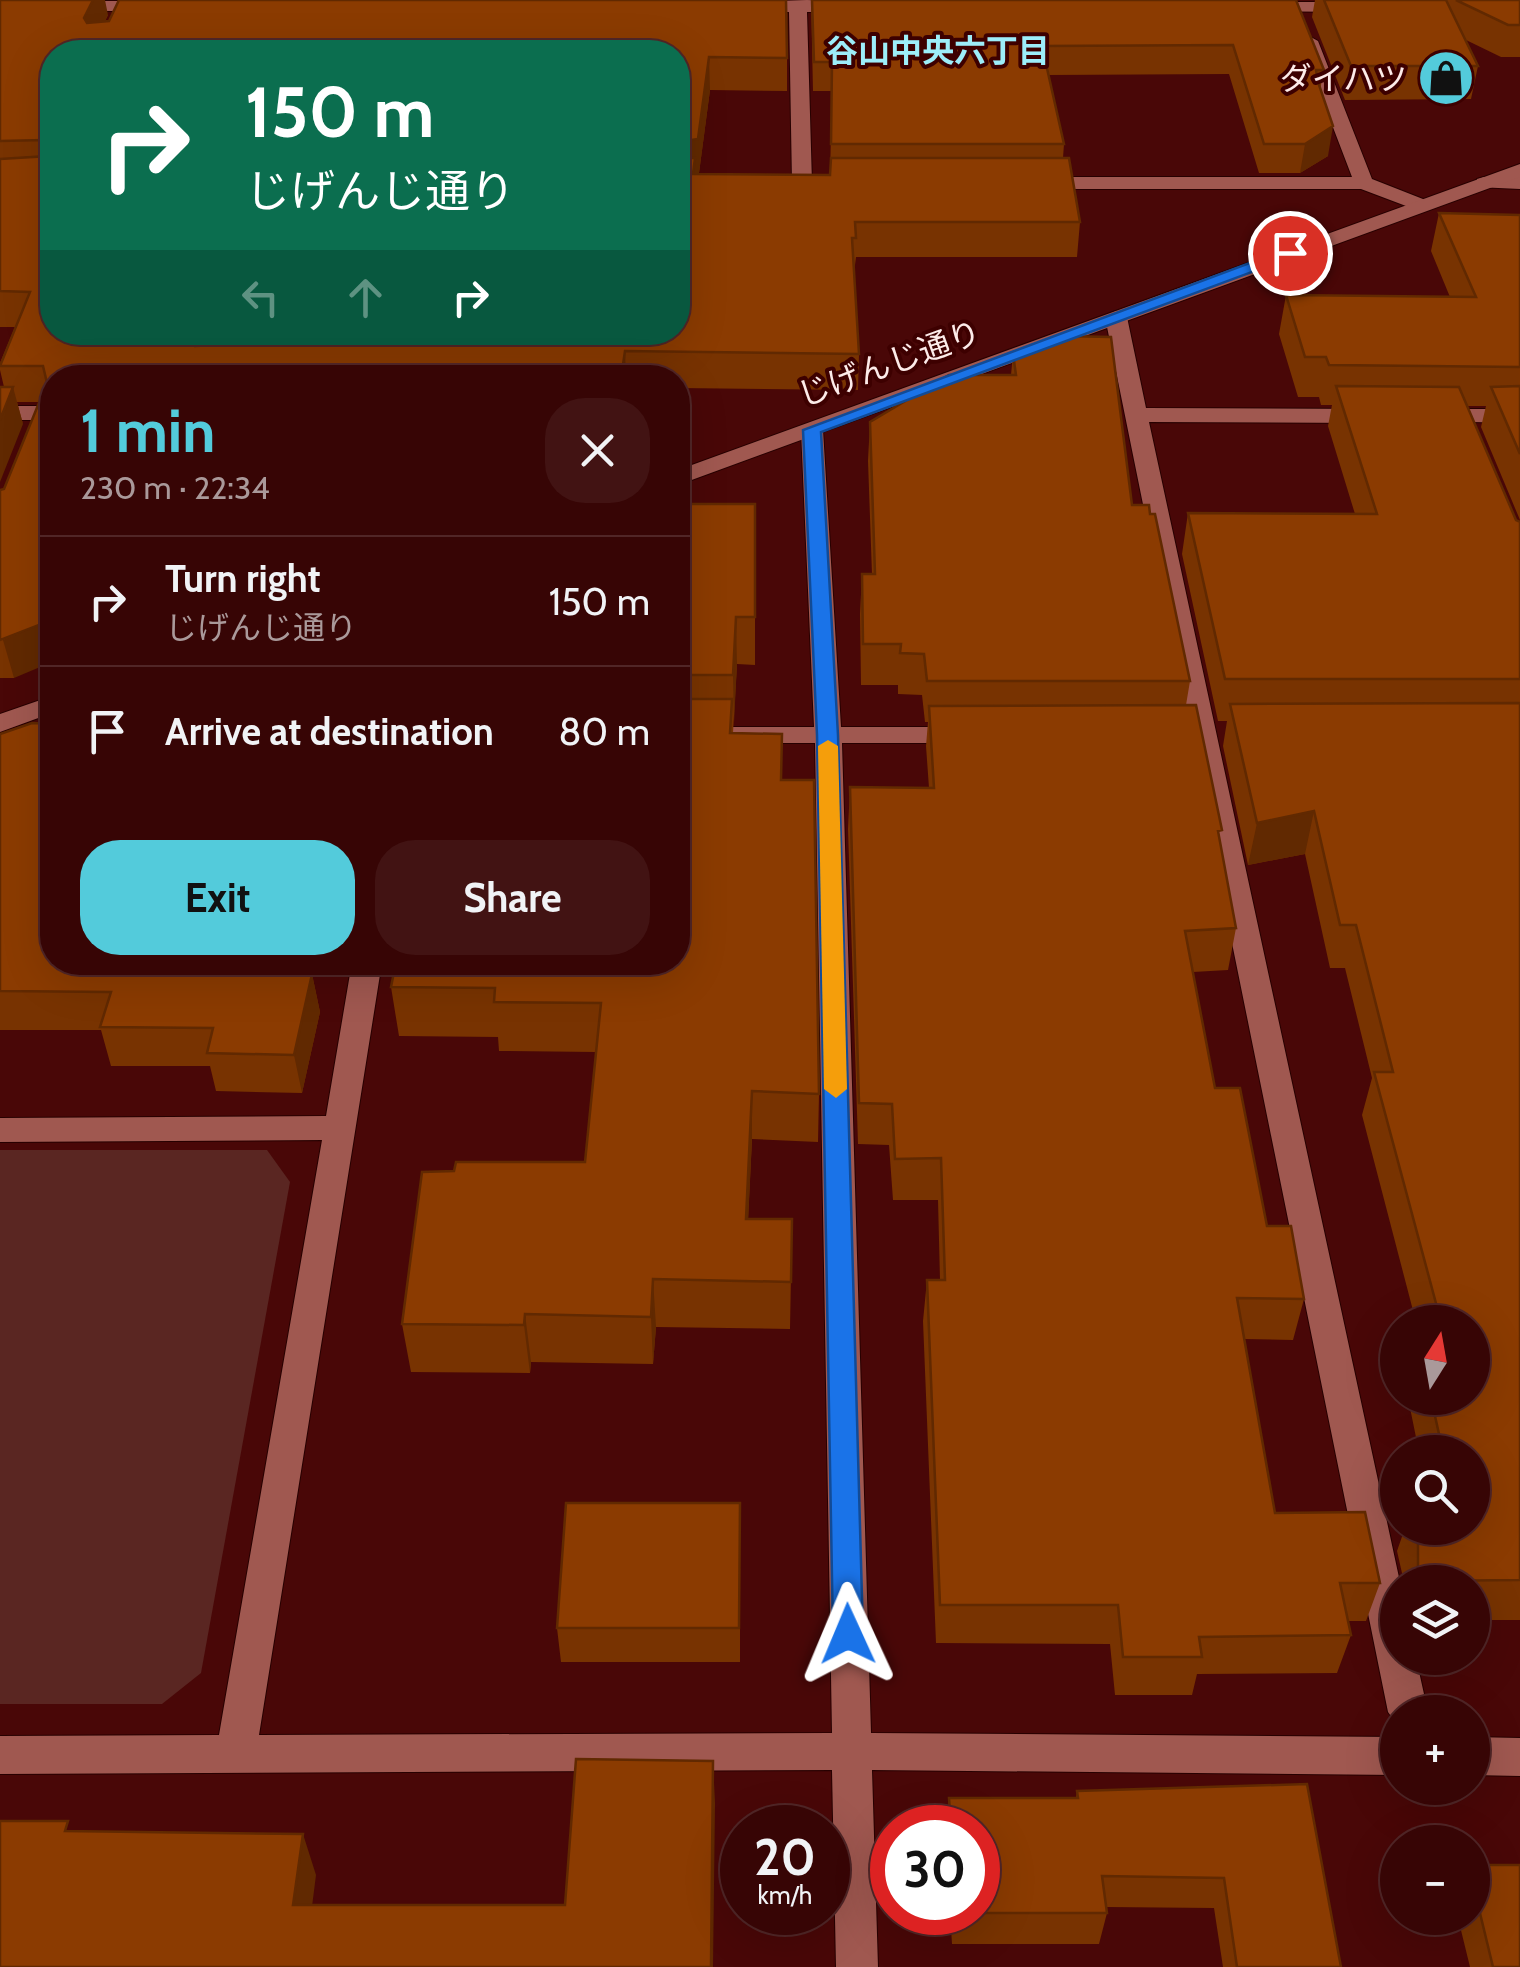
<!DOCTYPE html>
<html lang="en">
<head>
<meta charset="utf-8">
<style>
  :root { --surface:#370505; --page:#421313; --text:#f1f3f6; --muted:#aa999a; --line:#512627; --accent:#53cbdb }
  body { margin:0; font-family:Cabin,"Noto Sans JP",sans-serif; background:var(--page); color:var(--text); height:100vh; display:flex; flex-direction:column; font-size:38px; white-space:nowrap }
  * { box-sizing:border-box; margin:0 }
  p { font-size:32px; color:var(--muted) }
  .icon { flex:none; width:55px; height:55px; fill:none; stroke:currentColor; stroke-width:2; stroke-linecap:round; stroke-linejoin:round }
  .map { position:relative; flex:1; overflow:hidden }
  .sheet { position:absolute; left:40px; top:365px; width:650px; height:610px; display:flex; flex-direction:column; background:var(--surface); border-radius:40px; box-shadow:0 10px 40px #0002,0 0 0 2px var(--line) }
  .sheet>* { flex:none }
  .guide { position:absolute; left:40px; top:40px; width:650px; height:305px; border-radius:40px; box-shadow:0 10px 40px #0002,0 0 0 2px var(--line); background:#0b6e4f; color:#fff; overflow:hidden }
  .needle { width:65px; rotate:11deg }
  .tools { position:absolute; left:1380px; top:1305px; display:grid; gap:20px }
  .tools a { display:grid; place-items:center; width:110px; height:110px; border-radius:50%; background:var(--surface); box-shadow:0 10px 40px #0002,0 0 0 2px var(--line); font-size:50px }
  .speed { position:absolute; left:720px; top:1805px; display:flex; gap:20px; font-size:50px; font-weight:700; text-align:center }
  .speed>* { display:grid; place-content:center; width:130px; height:130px; border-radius:50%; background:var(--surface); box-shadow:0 10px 40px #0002,0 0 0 2px var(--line); line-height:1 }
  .speed small { font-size:25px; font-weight:400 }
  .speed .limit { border:15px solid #d22; background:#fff; color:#111 }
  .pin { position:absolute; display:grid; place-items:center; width:85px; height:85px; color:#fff; margin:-42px; border:5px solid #fff; border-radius:50%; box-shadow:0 2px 10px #0007 }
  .me { position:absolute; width:110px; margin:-55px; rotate:359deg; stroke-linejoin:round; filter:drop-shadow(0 0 8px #0008) }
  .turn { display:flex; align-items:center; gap:35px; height:210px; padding:0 40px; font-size:45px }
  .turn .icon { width:130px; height:130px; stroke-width:2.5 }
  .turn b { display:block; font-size:70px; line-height:85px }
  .lanes { display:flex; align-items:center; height:95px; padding:0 40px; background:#0003; justify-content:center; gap:50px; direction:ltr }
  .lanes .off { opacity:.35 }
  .round { display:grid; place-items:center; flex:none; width:105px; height:105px; border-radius:40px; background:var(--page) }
  .summary { display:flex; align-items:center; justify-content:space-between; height:170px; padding:0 40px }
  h1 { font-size:60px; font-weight:700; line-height:75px; color:var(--accent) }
  .button { display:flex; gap:20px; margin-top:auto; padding:20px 40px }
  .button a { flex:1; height:115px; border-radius:40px; background:var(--accent); color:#111; font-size:40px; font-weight:700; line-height:115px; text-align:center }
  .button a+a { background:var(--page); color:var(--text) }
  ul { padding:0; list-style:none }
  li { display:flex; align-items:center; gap:30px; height:130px; padding:0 40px; border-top:2px solid var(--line) }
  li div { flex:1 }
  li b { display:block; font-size:38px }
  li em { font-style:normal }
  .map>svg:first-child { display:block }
  .green { fill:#5a2622 }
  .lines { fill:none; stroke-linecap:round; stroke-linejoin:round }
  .street-casing { stroke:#270000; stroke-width:2 }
  .secondary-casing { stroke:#270000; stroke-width:2 }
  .street { fill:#a05850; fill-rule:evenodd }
  .secondary { fill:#a05850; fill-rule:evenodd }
  .wall { fill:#783301; fill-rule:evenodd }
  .shaded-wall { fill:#612901 }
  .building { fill:#8b3b01; stroke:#612901; stroke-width:2.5 }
  .route { fill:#1a73e8; stroke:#114b97; stroke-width:2.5 }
  .slow { fill:#f59e0b }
  .labels { text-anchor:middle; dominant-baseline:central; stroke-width:8; stroke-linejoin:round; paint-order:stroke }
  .far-neighbourhood-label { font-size:32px; font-weight:bold; fill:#9dedf9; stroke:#3d0000 }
  .far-poi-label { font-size:32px; fill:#fdebe9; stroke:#3d0000; text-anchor:end }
  .far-street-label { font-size:32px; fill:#fdebe9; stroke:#3d0000 }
</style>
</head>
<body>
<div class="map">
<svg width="1520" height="1967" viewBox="0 0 1520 1967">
  <rect width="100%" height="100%" fill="#490707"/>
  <path class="green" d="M0,1150H267L290,1182L201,1673L162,1704H0Z"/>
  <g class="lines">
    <g class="street-casing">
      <path id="street" d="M807,0L852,2L861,7L852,12H807L812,183L802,189L792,183L789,12H748L739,7L748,2Z
        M0,1H157L166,6L157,11H0Z
        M1258,2H1352L1361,7L1352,12L1252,11V3Z
        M1309,36L1318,41L1372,179L1428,201V209H1414L1361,189H1033L1023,183L1033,177H1352L1300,41Z
        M1484,177H1520V189L1477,187V179Z
        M1116,311L1127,317L1146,408L1369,409L1380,416L1369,423L1149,422L1400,1582L1398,1658H1416L1428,1712H1398V1726L1388,1712L1105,317Z
        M470,332H492L486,378H464Z
        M0,406H52V420H0Z
        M1430,409H1520V423L1422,421L1419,416Z
        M812,423L823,430L841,727H967L980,735L967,743H842L871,1733L1398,1737V1775L872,1770L878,1967H836L832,1770L0,1774V1736L219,1735L322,1140L0,1142V1118L326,1116L352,962H382L259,1735L832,1733L815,743H678V727H814L801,430Z
        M1472,1737L1520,1738V1776L1472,1775Z"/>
    </g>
    <g class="secondary-casing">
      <path id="secondary" d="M1520,164V177L678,485V470Z
        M52,696V713L0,732V714Z"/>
    </g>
    <use href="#street" class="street"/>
    <use href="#secondary" class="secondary"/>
  </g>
  <path class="wall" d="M0,0L108,15L105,21L787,58V91L710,90L699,173L695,174L830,175L832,91H813L811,0H1296L1324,70L1320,90L1328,156L1300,173H1259L1229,74L1049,75L1064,144L1063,158L1080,222L1077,257H856L854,273L859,354L858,390L678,388V378H52L14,678H0V490L4,489L39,402H17L23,424L4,387L0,370V363L15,327H0ZM678,52L485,345L466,344L467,332H224L220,345H209L213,332H52Z
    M1315,0H1520V57H1501L1466,40L1478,66L1471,99L1345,100L1312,17Z
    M1439,213L1520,215V520L1481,427L1486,406H1467L1516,520L1520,522V1620H1472V1582H1404L1397,1551L1405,1528H1472V1452H1419L1408,1398H1472V1322H1416L1362,1115L1372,1078L1345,968H1330L1305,854L1248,865L1223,746L1227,721H1218L1182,554L1188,513L1355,514L1328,426L1332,405H1321L1319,397H1298L1279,334L1286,295L1450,297L1431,251Z
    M1013,354L1132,505L1190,681L1186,705L1220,841L1236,928L1228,970L1193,972L1215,1088L1267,1226L1304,1299L1293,1340L1244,1339L1275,1513L1380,1583L1366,1621H1348L1351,1635L1337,1673L1197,1674L1192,1695H1115L1110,1644L936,1643L923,1321L927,1280H940L938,1200H893L889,1145L858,1144L848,829L850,787L929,788L926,746L928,722H925L922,695L898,694V685H861L860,614L862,574H872L868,461L870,422L1011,375Z
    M678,504H755V665L737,664L733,733L782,734V780L819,1094L818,1142L752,1139L748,1219H792L790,1329L656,1327L653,1364L531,1362L530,1373L411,1372L402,1324L454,1171L585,1162L596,1052L499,1051L498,1037L399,1036L391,987L678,962Z
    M0,734L52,962H271L268,973L312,974L320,1012L302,1093L216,1091L210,1066H111L101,1030H0Z
    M740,1503V1662H561L557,1628Z
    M1307,1784L1341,1967H1223L1214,1908L1106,1907L1107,1913L1099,1944H952L950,1912H978V1828H945L949,1798H1076L1077,1791Z
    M1472,1865L1520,1967H1470L1458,1918H1472Z"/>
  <path class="shaded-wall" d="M93,0H105L108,15L91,50L84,18Z
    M709,57L710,90L699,173L678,176V142Z
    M1333,126L1328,156L1300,173L1305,144Z
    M194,332H213L198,377L192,341Z
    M459,332H467L462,378L458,344Z
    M625,351L626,378H621Z
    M13,387L23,424L0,482V420Z
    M736,617L737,664L734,723L733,675Z
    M52,620V662L14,678L3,640Z
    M1314,811L1305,854L1248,865L1257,823Z
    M252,962H271L257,1012L249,973Z
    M312,974L320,1012L302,1093L294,1055Z
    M752,1091V1139L746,1267V1219Z
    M653,1279L656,1327L653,1364L651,1317Z
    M525,1314L531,1362L530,1373L524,1325Z
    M713,1761L715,1803L713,1967H711Z
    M303,1834L316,1875L307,1946L293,1905Z"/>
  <path class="building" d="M0,0H93L84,18L87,23L109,21L119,0H786L787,58L709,57L698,139L678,142V52H52V332H194L192,341L195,346L220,345L224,332H459L458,344L485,345L487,332H678V158H695L693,174L830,175L831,158H1069L1080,222H855L856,238H852L859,354L625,351L621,378H52V620L0,640V490L4,489L47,383L43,366H0L30,292L0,291V159L48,156L44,140L0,141Z
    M812,0H1296L1324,70H1316L1318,82L1333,126L1305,144H1264L1233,45L1042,46L1064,144H831L832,62H814Z
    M1324,0H1446L1478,66H1351Z
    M1456,0H1520V25H1508Z
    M1439,213L1520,215V367L1329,365L1326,357H1305L1286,295L1476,297Z
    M1061,336L1111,337L1132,505H1149L1150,514H1155L1190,681H927L924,654L900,653L901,644H863L862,574H875L870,422L949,375H1016L1013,354Z
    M1336,386L1459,387L1516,520L1520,522V679H1225L1188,513L1377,514Z
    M1520,386V454L1491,387Z
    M0,387H13L0,420Z
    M678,504H755V617H736L733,675H678Z
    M678,699H732L730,733L782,734L781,780H814L819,1094L752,1091L746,1219H792L791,1282L653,1279L651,1317L525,1314L524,1325L402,1324L422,1172L454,1171L456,1162H585L601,1003L494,1002L495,988L391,987L396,962H678Z
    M1520,703V1580L1418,1581V1542L1415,1528H1472V1452H1443L1431,1398H1472V1322H1441L1374,1072H1393L1356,925H1340L1314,811L1257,823L1230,704Z
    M1196,705L1222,830L1218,831L1236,928L1185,931L1215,1088H1240L1267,1226H1291L1304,1299L1237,1298L1275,1513L1365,1512L1380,1583H1340L1351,1635L1199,1637L1202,1657H1123L1118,1605H940L927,1280H945L941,1158L895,1159L892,1104L859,1103L850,787L934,788L929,706Z
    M32,723L52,724V962H252L249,973L312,974L294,1055L207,1053L213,1028L100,1027L111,992L0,991V734Z
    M566,1503H740L739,1628H557Z
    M576,1759L713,1761L711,1967H0V1821H68L65,1831L303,1834L293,1905H565Z
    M1307,1784L1341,1967H1237L1224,1878L1102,1876L1107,1913H956L978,1912V1828H951L949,1798H1078L1077,1791Z
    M1472,1865H1520V1967H1493L1472,1880Z"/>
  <path class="route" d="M1290,248L1297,253L1295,256L821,432L838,735L863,1634L858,1643L848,1647L838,1643L833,1634L817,735L803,430Z"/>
  <path class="slow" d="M828,740L838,746L847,1089L836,1098L824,1089L818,746Z"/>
  <defs>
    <g id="shop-disc" transform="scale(2.875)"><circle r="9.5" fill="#53cbdb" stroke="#3d0000"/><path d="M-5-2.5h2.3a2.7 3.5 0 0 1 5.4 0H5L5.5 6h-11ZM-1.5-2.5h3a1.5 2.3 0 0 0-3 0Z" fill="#111"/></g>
  </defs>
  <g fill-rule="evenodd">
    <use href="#shop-disc" x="1446" y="78"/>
  </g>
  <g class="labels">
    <g class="far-neighbourhood-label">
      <text x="938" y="50">谷山中央六丁目</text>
    </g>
    <g class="far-poi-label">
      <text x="1407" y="78">ダイハツ</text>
    </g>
    <g class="far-street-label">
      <text transform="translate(889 363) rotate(-20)">じげんじ通り</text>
    </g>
  </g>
</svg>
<div class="tools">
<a><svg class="needle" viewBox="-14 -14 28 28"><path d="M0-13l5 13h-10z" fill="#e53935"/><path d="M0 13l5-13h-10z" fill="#aa999a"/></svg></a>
<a><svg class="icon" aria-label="search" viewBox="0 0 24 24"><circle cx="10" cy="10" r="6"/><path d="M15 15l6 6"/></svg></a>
<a><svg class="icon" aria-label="layers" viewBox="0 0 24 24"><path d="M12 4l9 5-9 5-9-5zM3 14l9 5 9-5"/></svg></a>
<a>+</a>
<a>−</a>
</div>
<div class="speed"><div>20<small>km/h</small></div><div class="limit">30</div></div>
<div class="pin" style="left:1290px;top:253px;background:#d93025"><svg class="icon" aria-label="arrive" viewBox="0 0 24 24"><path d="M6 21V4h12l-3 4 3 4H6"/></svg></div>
<svg class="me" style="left:848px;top:1634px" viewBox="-20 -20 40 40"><path d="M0-17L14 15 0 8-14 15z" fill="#1a73e8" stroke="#fff" stroke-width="4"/></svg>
<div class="guide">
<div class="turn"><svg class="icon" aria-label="right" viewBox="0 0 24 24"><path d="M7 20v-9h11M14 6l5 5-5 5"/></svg><div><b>150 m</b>じげんじ通り</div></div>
<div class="lanes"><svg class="icon off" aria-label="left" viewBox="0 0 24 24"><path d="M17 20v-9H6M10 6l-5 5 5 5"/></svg><svg class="icon off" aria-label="ahead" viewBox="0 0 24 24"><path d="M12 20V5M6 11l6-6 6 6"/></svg><svg class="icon" aria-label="right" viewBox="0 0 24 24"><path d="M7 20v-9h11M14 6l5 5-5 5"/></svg></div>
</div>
<section class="sheet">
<div class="summary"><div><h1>1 min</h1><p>230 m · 22:34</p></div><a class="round"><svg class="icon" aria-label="close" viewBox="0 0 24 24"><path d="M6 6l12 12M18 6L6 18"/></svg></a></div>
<ul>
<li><svg class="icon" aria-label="right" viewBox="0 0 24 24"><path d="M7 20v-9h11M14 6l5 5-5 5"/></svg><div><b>Turn right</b><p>じげんじ通り</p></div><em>150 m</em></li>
<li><svg class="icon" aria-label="arrive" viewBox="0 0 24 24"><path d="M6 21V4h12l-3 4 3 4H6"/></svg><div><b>Arrive at destination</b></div><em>80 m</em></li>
</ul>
<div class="button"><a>Exit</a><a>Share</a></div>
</section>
</div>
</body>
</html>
